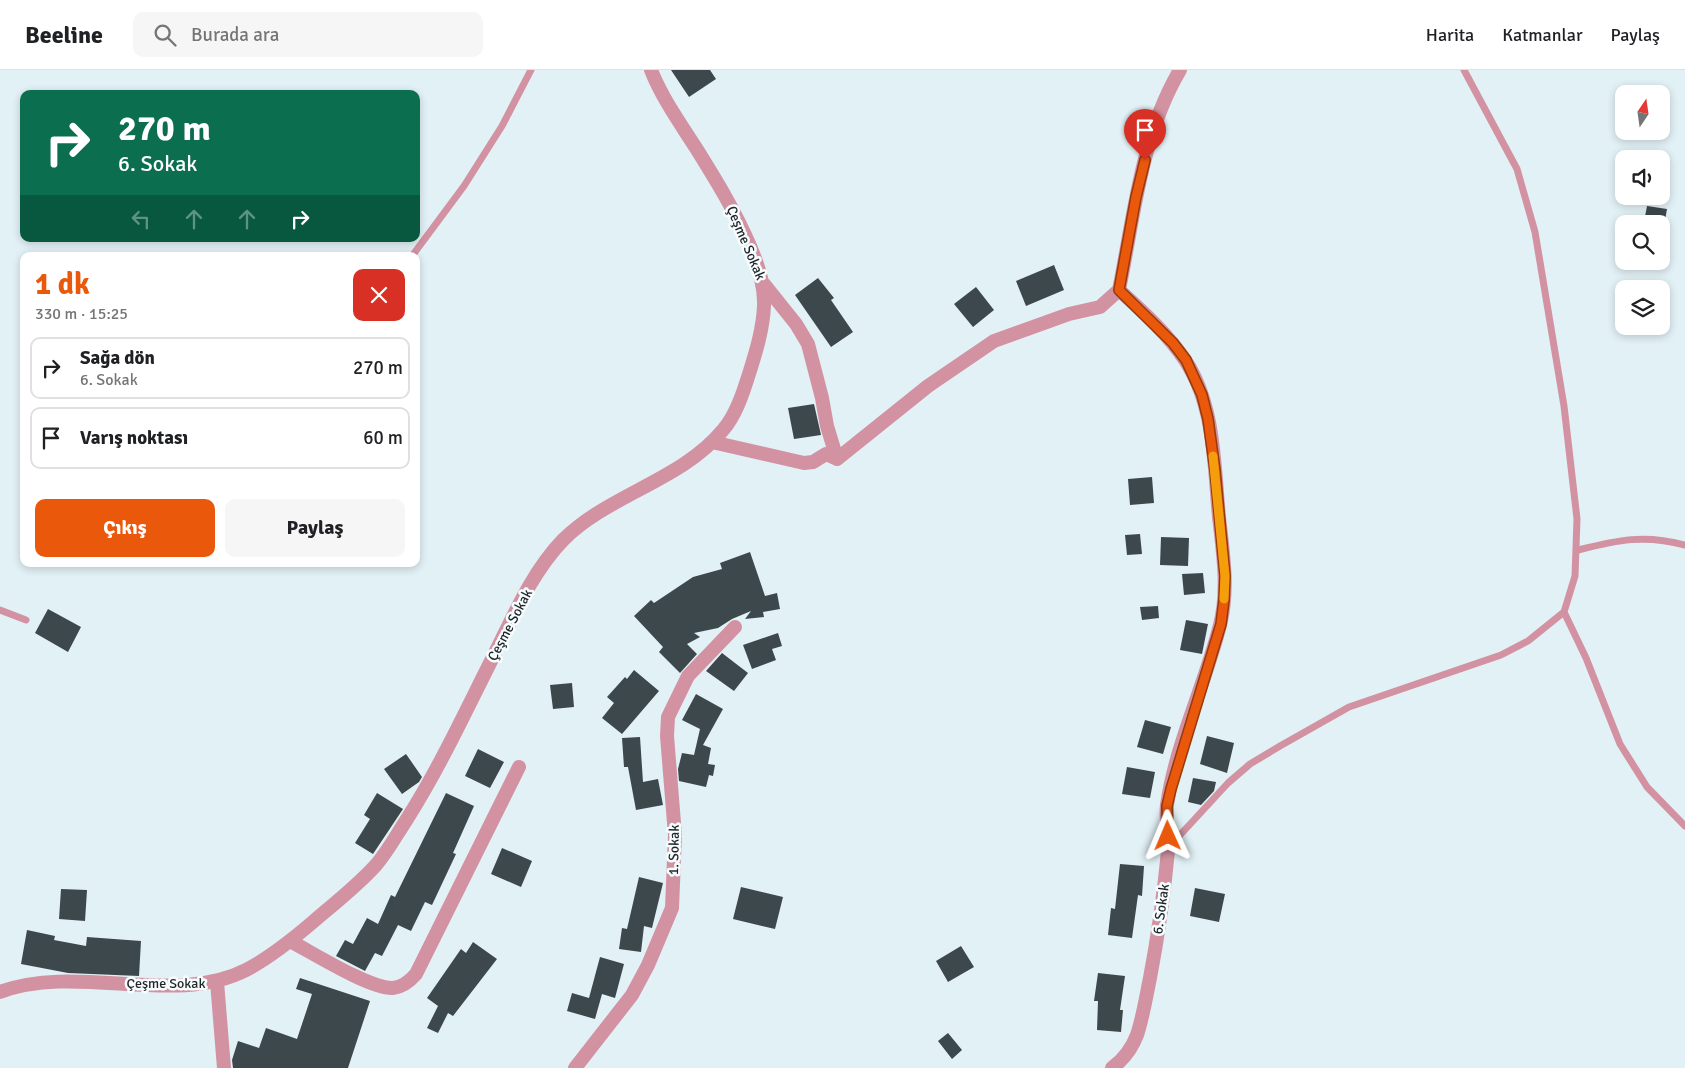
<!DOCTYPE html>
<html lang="tr">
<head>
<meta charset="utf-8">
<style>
  :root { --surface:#fff; --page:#f6f6f6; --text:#202124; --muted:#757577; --line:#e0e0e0; --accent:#ea580c }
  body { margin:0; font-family:Signika,sans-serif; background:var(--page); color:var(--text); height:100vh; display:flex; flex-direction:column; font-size:19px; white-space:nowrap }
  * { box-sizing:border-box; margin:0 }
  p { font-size:16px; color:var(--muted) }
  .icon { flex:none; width:28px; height:28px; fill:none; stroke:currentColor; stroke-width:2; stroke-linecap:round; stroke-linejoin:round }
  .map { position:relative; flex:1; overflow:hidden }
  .panel { position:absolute; left:20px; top:182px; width:400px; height:315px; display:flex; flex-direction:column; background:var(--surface); border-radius:10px; box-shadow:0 2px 8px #0003 }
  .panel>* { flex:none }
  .banner { position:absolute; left:20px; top:20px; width:400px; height:152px; border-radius:10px; box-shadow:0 2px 8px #0003; background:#0b6e4f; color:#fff; overflow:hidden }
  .needle { width:32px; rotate:13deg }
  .buttons { position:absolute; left:1615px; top:15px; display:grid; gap:10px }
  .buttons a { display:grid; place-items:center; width:55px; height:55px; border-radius:10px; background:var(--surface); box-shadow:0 2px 8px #0003; font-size:25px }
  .pin { position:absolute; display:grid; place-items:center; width:42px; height:42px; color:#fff; margin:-51px -21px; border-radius:50% 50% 50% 0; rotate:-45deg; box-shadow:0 0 5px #0007 }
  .pin .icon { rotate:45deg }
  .me { position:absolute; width:55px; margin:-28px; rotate:359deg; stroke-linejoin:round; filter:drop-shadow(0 0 4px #0008) }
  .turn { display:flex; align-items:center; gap:18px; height:105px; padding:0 15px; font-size:22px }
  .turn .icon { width:65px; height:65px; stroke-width:2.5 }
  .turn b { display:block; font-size:35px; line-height:42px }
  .lanes { display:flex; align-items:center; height:48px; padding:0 15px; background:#0003; justify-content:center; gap:25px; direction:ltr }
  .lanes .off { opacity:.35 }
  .round { display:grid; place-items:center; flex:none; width:52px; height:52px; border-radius:10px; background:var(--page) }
  .head { display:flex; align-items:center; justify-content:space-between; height:85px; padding:0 15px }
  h1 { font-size:30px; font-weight:700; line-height:38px; color:var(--accent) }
  .button { display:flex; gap:10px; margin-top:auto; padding:10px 15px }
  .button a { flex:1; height:58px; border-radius:10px; background:var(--accent); color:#fff; font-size:20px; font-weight:700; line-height:58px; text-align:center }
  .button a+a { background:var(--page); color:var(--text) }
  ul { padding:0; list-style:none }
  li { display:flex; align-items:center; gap:15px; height:62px; margin:0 10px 8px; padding:0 5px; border:2px solid var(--line); border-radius:10px }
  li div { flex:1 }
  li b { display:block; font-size:19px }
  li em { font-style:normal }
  header { display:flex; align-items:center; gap:30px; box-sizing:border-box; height:70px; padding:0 25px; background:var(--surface); border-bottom:1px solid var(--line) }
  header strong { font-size:24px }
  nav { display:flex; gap:28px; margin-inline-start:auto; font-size:18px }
  .search { width:350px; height:45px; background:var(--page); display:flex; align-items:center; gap:12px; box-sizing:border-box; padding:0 18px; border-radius:10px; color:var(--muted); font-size:19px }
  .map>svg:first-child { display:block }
  .building { fill:#3c484c }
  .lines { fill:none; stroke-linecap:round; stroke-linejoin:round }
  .lane { stroke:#d292a2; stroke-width:7 }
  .street { stroke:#d292a2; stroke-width:14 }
  .route-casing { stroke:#983908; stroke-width:12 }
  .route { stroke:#ea580c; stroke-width:9 }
  .slow { stroke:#f59e0b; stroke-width:9 }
  .labels { text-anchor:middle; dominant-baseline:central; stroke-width:5; stroke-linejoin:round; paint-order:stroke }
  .street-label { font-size:14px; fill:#1f2526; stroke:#f7fdff }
</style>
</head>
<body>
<header>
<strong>Beeline</strong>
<div class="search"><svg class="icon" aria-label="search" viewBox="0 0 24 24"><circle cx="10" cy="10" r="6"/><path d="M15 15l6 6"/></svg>Burada ara</div>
<nav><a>Harita</a><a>Katmanlar</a><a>Paylaş</a></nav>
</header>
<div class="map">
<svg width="1685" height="998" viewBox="0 0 1685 998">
  <rect width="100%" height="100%" fill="#e2f1f6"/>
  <path class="building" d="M671,0H710L716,9L689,27Z
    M1647,136L1667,139L1664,156L1644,152Z
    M1054,195L1064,220L1026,236L1016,211Z
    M818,208L834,228L831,230L853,262L831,277L795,225Z
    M976,217L994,240L973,257L954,234Z
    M814,334L821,365L794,369L788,338Z
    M1152,407L1154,433L1130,435L1128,409Z
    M1140,464L1142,484L1127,485L1125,465Z
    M1161,467L1189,468L1188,496L1160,495Z
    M750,482L765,526L777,523L780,539L763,542L764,547L745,549L751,541L732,549L718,558L694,563L700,567L687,574L697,584L680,603L659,582L663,577L634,546L651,530L654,533L693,507L722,499L720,493Z
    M1203,503L1205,523L1184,525L1182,504Z
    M1158,536L1159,548L1142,550L1140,537Z
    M48,539L81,557L68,582L35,563Z
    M1186,550L1208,554L1202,584L1180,580Z
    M778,563L782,576L772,579L776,590L752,599L743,575Z
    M722,583L748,603L734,621L706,601Z
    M634,600L659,621L622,664L602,648L614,633L607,627L625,607L627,609Z
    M572,613L574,637L553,639L550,615Z
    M696,624L723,639L703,675L711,678L708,694L715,695L713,706L709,705L706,717L679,711L678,699L682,683L694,685L700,659L682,650Z
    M1145,650L1171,657L1163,684L1137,677Z
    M1207,666L1234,673L1227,703L1200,694Z
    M640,667L643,712L658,709L663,735L636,740L628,697H624L622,668Z
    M478,679L504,692L490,718L465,706Z
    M406,684L422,707L419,712L402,724L384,699Z
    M1127,697L1155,702L1150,728L1122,724Z
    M1193,708L1216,712L1214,721L1201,735L1188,732Z
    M377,723L403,739L373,784L355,773L370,749L364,745Z
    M446,723L474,736L453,783L456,784L432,835L425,832L411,861L398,855L382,886L375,883L365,901L336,886L345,870L353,874L367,848L378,854L391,825L395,827Z
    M502,778L532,791L521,817L491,804Z
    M1120,794L1144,796L1142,826L1138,825L1132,868L1108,865L1111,838L1115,839Z
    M639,807L663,813L652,858L644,856L641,882L619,879L622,858L627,859Z
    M741,817L783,827L775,859L733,849Z
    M1195,818L1225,824L1219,852L1190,846Z
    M61,819L87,820L85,851L59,849Z
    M27,860L55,866L54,870L86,876L87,867L141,871L139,906L68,903L21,894Z
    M473,872L497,889L453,946L448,943L438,963L427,958L438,936L427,928L461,879L466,883Z
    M961,876L974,897L948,912L936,891Z
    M600,887L624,894L615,928L602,924L595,949L567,941L572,923L589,928Z
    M1098,903L1125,906L1120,940H1123L1121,962L1097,960L1098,931H1094Z
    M300,908L370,931L348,998H233L232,990L238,971L259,978L266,958L297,969L312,924L296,919Z
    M948,963L962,980L952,989L938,971Z"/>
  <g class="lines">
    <path class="lane" d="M412,186L464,116L502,56L531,0
      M1578,480C1618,470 1644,464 1685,475
      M0,540L26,550
      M1564,542L1586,588L1620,674L1647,717L1685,756
      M1169,777L1228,713L1250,694L1280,676L1349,637L1501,585L1528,571L1564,542L1575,506L1577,449L1564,336L1535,162L1517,99L1464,0"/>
    <path class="street" d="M712,372L804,393L813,392L826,384L837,389L827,356L822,328L808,274L796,254L764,214
      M837,389L928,316L994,271L1069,244L1100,237L1119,220
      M290,871C313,883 370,919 393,918C403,917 410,911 416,904L519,697
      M217,912L224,998
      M0,922C78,893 174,937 246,900C271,887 293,869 314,851C335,833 357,816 376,795C388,781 397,764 407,749C438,700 463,647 489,595C510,554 530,504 563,470C609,424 681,411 723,360C736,345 743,323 749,304C756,282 763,259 764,236C765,215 758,195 750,176C735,141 716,110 696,78C680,53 662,28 651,0
      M575,998L632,925L648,895L672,838L675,765L667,666L668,647L688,606L735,557
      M1112,998C1123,990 1132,978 1137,965C1143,947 1146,927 1150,908C1158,866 1164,823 1168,781C1170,765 1165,750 1167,735C1176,673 1205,615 1220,555C1229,520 1223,483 1219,447C1214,395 1215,335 1185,290C1168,264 1142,241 1119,220C1134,146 1141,66 1180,0"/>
  </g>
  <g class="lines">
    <g class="route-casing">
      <path id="route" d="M1145,90L1136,127L1119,220L1173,273L1186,290L1202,325L1208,349L1215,400L1225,506L1224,530L1221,554L1171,719L1167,736L1168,766"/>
    </g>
    <use href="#route" class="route"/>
    <path class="slow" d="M1213,386L1225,506L1224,529"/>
  </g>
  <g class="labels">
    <g class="street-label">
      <text transform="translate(746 173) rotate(67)">Çeşme Sokak</text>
      <text transform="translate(510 555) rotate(-62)">Çeşme Sokak</text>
      <text transform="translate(674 780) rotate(-89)">1. Sokak</text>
      <text transform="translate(1161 839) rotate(-82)">6. Sokak</text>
      <text x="166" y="913">Çeşme Sokak</text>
    </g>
  </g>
</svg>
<div class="buttons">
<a><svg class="needle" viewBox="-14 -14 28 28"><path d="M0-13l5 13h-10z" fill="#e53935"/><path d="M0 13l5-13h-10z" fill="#757577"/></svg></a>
<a><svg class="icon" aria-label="sound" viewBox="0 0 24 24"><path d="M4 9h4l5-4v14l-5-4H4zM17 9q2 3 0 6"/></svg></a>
<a><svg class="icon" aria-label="search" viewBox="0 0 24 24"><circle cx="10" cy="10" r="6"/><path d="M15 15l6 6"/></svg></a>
<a><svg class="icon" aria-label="layers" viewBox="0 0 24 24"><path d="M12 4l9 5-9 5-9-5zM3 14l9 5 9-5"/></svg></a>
</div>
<div class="pin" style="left:1145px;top:90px;background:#d93025"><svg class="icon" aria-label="arrive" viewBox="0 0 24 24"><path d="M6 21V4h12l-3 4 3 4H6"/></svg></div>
<svg class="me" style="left:1168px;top:766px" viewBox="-20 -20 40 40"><path d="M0-17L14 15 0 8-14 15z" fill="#ea580c" stroke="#fff" stroke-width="4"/></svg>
<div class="banner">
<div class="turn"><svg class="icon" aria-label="right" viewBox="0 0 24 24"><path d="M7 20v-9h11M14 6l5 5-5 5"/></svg><div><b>270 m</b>6. Sokak</div></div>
<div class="lanes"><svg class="icon off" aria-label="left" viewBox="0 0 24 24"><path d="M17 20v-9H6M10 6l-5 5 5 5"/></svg><svg class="icon off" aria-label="ahead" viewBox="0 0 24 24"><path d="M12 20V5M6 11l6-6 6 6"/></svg><svg class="icon off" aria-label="ahead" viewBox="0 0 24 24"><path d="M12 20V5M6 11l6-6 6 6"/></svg><svg class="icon" aria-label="right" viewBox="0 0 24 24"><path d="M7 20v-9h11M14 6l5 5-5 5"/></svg></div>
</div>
<section class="panel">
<div class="head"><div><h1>1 dk</h1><p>330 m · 15:25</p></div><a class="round" style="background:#d93025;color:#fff"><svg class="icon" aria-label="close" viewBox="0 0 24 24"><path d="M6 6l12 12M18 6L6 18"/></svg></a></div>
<ul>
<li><svg class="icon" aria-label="right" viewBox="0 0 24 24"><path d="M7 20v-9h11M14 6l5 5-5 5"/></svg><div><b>Sağa dön</b><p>6. Sokak</p></div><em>270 m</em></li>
<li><svg class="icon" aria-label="arrive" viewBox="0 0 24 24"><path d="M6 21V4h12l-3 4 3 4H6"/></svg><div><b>Varış noktası</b></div><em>60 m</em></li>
</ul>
<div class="button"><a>Çıkış</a><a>Paylaş</a></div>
</section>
</div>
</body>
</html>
